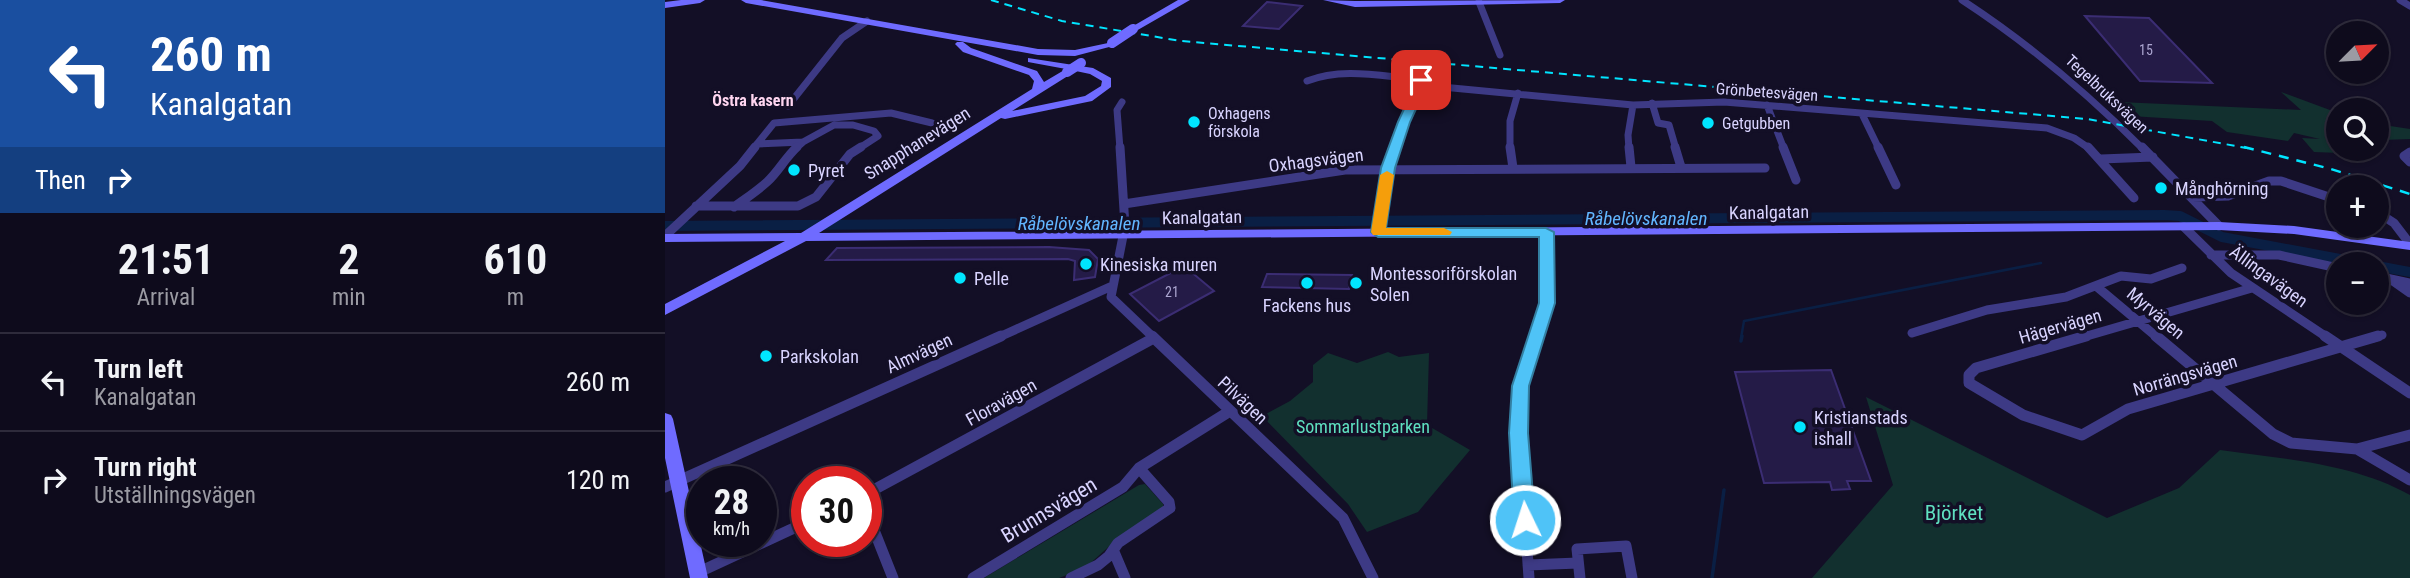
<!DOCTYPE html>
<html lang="en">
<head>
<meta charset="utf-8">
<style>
  :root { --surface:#0e0b1c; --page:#1c1929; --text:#f1f3f6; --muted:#9b9ba3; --line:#2e2b3b }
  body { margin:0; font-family:"Roboto Condensed",sans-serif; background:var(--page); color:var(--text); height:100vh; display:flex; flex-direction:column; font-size:26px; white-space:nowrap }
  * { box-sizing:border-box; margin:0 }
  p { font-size:23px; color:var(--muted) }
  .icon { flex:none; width:38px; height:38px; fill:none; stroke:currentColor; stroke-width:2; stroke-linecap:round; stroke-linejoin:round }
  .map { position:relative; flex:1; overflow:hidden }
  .side { display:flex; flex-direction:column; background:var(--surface); width:665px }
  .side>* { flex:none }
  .banner { background:#1a4fa0; color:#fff; overflow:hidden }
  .needle { width:46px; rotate:66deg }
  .controls { position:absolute; left:1661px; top:21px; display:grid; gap:14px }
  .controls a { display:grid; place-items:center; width:63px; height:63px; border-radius:50%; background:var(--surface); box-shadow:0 2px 5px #0004,0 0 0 2px var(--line); font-size:35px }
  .speed { position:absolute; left:21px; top:466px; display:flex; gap:14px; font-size:35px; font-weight:700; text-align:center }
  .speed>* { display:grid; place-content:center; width:91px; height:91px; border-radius:50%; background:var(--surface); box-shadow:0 2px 5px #0004,0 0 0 2px var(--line); line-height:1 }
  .speed small { font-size:18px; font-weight:400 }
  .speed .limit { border:10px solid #d22; background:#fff; color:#111 }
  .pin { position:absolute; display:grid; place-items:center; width:60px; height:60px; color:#fff; margin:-30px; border-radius:14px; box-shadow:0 4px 10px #0006 }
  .me { position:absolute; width:77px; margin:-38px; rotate:356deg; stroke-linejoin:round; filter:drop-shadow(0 0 5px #0008) }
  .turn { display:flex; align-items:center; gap:24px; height:147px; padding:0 35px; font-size:32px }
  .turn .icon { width:91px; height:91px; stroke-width:2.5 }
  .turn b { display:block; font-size:49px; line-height:60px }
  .then { display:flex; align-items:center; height:66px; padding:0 35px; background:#0003; gap:14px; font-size:26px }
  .eta { display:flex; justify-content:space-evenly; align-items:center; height:119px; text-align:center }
  .eta b { font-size:42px; font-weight:700; line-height:49px }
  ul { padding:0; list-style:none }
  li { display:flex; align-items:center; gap:21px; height:98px; padding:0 35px; border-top:2px solid var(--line) }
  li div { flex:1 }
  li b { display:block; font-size:26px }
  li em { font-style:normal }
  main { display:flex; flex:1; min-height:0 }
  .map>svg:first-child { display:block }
  .green { fill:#12302f }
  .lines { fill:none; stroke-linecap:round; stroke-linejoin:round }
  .stream-far1 { stroke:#0a1f44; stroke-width:2.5 }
  .stream { stroke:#0a1f44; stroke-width:3.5 }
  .canal { stroke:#0a1f44; stroke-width:10 }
  .building { fill:#241b47; stroke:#3b2d73; stroke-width:2 }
  .street-far2 { stroke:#3d3a85; stroke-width:7 }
  .street-far1 { stroke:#3d3a85; stroke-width:9 }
  .street { stroke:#3d3a85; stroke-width:11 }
  .secondary { fill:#6f6bff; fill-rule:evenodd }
  .rail-far1 { stroke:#00e5ff; stroke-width:2; stroke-dasharray:8 6; stroke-linecap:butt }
  .rail { stroke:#00e5ff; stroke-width:2.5; stroke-dasharray:10 8; stroke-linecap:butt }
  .secondary-bridge { stroke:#6f6bff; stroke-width:10 }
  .route { fill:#4fc3f7; stroke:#337fa1; stroke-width:2 }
  .slow { fill:#f59e0b }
  .poi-dot { fill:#00e5ff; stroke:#130f26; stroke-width:2.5 }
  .labels { text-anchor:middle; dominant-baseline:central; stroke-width:7; stroke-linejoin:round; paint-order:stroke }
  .number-label { font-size:14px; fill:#aca6d1 }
  .far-street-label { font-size:16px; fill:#d9d4ff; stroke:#130f26 }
  .far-neighbourhood-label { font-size:16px; font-weight:bold; fill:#ffd6f0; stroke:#130f26 }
  .far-poi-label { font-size:16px; fill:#d9d4ff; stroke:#130f26; text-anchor:start }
  .street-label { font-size:18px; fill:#d9d4ff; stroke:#130f26 }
  .poi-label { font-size:18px; fill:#d9d4ff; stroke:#130f26; text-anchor:start }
  .park-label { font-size:18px; fill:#5fe0c0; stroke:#130f26 }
  .water-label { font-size:19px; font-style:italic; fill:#62b6ff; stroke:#130f26 }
  .near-street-label { font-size:21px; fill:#d9d4ff; stroke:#130f26 }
  .near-park-label { font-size:21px; fill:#5fe0c0; stroke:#130f26 }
</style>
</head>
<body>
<main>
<section class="side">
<div class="banner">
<div class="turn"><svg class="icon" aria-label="left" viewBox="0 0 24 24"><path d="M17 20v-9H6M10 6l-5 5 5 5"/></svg><div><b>260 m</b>Kanalgatan</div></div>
<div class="then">Then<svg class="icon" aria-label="right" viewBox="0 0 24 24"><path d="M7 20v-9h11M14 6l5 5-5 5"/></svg></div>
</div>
<div class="eta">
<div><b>21:51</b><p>Arrival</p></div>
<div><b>2</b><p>min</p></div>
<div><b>610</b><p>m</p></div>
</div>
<ul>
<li><svg class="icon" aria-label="left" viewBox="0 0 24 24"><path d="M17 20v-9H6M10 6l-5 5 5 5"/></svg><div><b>Turn left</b><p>Kanalgatan</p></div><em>260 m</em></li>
<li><svg class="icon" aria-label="right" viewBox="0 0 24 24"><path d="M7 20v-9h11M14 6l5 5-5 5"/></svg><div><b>Turn right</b><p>Utställningsvägen</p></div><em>120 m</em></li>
</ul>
</section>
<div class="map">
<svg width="1745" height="578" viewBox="0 0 1745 578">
  <rect width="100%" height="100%" fill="#130f26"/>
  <path class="green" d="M1616,92L1673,113V149H1695L1701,154L1649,152L1637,138L1655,139L1629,133L1623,141L1562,132L1547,121L1465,116L1454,102L1636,110Z
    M1712,124L1745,129V139L1717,140L1716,145H1712Z
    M723,352L734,357L764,353L762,425L805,450L753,512L702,532L683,504L597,416L625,401L648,382V365L663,353L692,363Z
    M1201,397L1442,518L1514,488L1555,450C1618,459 1688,463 1745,495V578H1147L1228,485Z
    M480,484L498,504V510L450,541L420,568L394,578H319L474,485Z"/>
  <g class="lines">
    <path class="stream-far1" d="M1076,338L1079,321L1376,263"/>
    <path class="stream" d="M1076,341L1077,336
      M1047,578L1059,490"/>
    <path class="canal" d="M0,226L1499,215L1515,216L1557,237L1702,264
      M1712,266L1745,272"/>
  </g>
  <path class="building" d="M602,2L637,6L614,29L578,26Z
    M1420,16L1484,18L1547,83L1475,81Z
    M384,247L424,250L433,259L430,277L409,280L410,261L403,259L161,260L172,248Z
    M519,266L549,291L494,321L465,294Z
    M602,274L687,275L684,289L597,287Z
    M1166,370L1206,481H1182L1185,489L1167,490L1165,482L1099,483L1070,372Z"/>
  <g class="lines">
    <path class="street-far2" d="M1297,0C1363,43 1422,93 1478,149
      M1735,0L1745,6
      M814,2L835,55
      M642,81C677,67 715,76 751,79L756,80V85
      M756,85L968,105L1059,102L1382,128L1409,138L1425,149
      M987,103L993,123L1004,125L1011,149
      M1102,105L1119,149
      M123,106L177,38L202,21
      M1197,114L1214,149
      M92,144L138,142L169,125H188L209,131L213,136L193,149
      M88,149L109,123L226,113L267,123
      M130,149L138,142
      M455,149L452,110L457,102
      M730,149L756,85
      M845,149V121L853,93
      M964,149L963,135L968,105"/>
    <path class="street-far1" d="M455,147L460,226L446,297L489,338
      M845,147L848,168
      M964,147L966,167
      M1010,147L1016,167
      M1118,147L1131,180
      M1213,147L1231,185
      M1423,147L1469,198
      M1477,147L1554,226
      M1745,152L1739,156L1745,162
      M1436,159L1488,157
      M1528,197L1563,196L1604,181H1616L1673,200
      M459,204L680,170L1100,168
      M31,206H133L151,197L185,154L196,147
      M69,207C80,199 92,191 102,182C114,171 120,158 132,147
      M1712,212L1729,223L1745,244
      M1519,227L1566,273L1663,338
      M713,232L723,168L730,147
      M0,236L75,166L90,147
      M1546,255H1614L1673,268
      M1712,276L1745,283
      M1728,281L1745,293
      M1431,286L1493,338
      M1247,333L1322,310L1401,297L1456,276L1486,279L1517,268
      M332,338L447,286
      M871,338L882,303L881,232
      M1415,338L1587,288
      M1708,338L1717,335"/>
    <path class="street" d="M487,336L678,518L708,578
      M1421,336L1311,368L1304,375V383L1358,415L1417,435L1463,409L1713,336
      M1491,336L1608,434L1626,443L1692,449L1745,480
      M1660,336L1745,393
      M1692,449L1745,435
      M0,487L336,336
      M201,494L487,339
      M201,510L228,578
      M449,552L460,578
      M863,565L913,563
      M32,573L142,522
      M308,578L458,487L474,468L565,411
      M406,578L433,565L444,556L453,543L505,508L504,502L474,468
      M864,578L854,433L856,386L872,336
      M915,578L912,549L961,546L967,578"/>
    <path class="secondary" d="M16,0H40L35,3L0,8V2Z
      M76,0H96L373,49L410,50L443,43L448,46L410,56L373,55L81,3Z
      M513,0H525L471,31L463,29Z
      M658,0L690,1L900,0L895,3L690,7Z
      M292,42H298L306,48L372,71L379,82L401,69L363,62V58L428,68L446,78V87L427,101L340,119L336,118L154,233L1554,222L1629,226L1745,242V250L1629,234L1554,230L141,241L0,315V304L120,241L0,242V234L136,233L367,89L369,81L364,75L298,52L290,44ZM406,70L425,74L437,81L436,86L420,96L347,111L406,74Z
      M0,413L6,415L8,419L43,578H25L0,458Z"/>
    <path class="rail-far1" d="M326,0L397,21L516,41L1422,119L1587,149"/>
    <path class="rail" d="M1579,147L1666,169L1745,194"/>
    <path class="secondary-bridge" d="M447,43L468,29
      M402,72L416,63"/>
  </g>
  <path class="route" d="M756,77L760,78L762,85L745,122L730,168L721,228H881L889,232L890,303L864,386L863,433L870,520L867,526L860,528L852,526L849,520L844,433L847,386L874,303V237H713L706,232L716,168L733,122L750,85V80Z"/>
  <path class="slow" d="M722,171L729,175L721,228H779L787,232L785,235H708L706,232L715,175Z"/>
  <g class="poi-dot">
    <circle cx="529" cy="122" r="7"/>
    <circle cx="1043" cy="123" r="7"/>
    <circle cx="129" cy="170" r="7"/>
    <circle cx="1496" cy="188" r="7"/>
    <circle cx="421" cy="264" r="7"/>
    <circle cx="295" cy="278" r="7"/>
    <circle cx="642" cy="283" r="7"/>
    <circle cx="691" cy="283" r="7"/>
    <circle cx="101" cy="356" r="7"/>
    <circle cx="1135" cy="427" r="7"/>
  </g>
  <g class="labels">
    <g class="number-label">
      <text x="1481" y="50">15</text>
      <text x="507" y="292">21</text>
    </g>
    <g class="far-street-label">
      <text transform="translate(1102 92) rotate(4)">Grönbetesvägen</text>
      <text transform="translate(1442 94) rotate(43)">Tegelbruksvägen</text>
    </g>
    <g class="far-neighbourhood-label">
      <text x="88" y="100">Östra kasern</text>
    </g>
    <g class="far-poi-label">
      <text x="543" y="113">Oxhagens<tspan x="543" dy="18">förskola</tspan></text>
      <text x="1057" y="123">Getgubben</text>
    </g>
    <g class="street-label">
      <text transform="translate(252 143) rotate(-32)">Snapphanevägen</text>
      <text transform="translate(651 160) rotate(-7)">Oxhagsvägen</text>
      <text transform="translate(1104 212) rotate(-1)">Kanalgatan</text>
      <text transform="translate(537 217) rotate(-1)">Kanalgatan</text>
      <text transform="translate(1604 276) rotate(36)">Ällingavägen</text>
      <text transform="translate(1491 313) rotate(40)">Myrvägen</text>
      <text transform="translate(1395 326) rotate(-16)">Hägervägen</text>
      <text transform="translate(254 353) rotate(-25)">Almvägen</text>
      <text transform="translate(1520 375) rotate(-16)">Norrängsvägen</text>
      <text transform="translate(578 400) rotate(43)">Pilvägen</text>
      <text transform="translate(336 402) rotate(-29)">Floravägen</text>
    </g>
    <g class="poi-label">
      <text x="143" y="170">Pyret</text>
      <text x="1510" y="188">Månghörning</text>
      <text x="435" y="264">Kinesiska muren</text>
      <text x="705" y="273">Montessoriförskolan<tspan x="705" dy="21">Solen</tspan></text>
      <text x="309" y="278">Pelle</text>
      <text x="642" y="305" text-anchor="middle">Fackens hus</text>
      <text x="115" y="356">Parkskolan</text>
      <text x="1149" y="417">Kristianstads<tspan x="1149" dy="21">ishall</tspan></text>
    </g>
    <g class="park-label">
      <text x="698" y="426">Sommarlustparken</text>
    </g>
    <g class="water-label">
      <text x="981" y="218">Råbelövskanalen</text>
      <text x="414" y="223">Råbelövskanalen</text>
    </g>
    <g class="near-street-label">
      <text transform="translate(384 510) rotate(-31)">Brunnsvägen</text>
    </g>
    <g class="near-park-label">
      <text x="1289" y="513">Björket</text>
    </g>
  </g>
</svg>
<div class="controls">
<a><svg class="needle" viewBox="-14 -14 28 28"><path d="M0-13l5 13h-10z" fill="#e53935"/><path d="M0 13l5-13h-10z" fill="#9b9ba3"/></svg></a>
<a><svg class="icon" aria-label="search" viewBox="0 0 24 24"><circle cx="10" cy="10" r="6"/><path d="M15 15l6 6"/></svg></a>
<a>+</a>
<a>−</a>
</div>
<div class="speed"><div>28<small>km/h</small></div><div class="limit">30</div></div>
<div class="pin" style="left:756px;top:80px;background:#d93025"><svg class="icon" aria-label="arrive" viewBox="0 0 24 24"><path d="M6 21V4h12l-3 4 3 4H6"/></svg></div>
<svg class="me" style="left:860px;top:520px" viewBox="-20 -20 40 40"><circle r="17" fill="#4fc3f7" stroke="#fff" stroke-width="3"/><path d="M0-11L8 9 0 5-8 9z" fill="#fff"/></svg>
</div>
</main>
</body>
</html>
